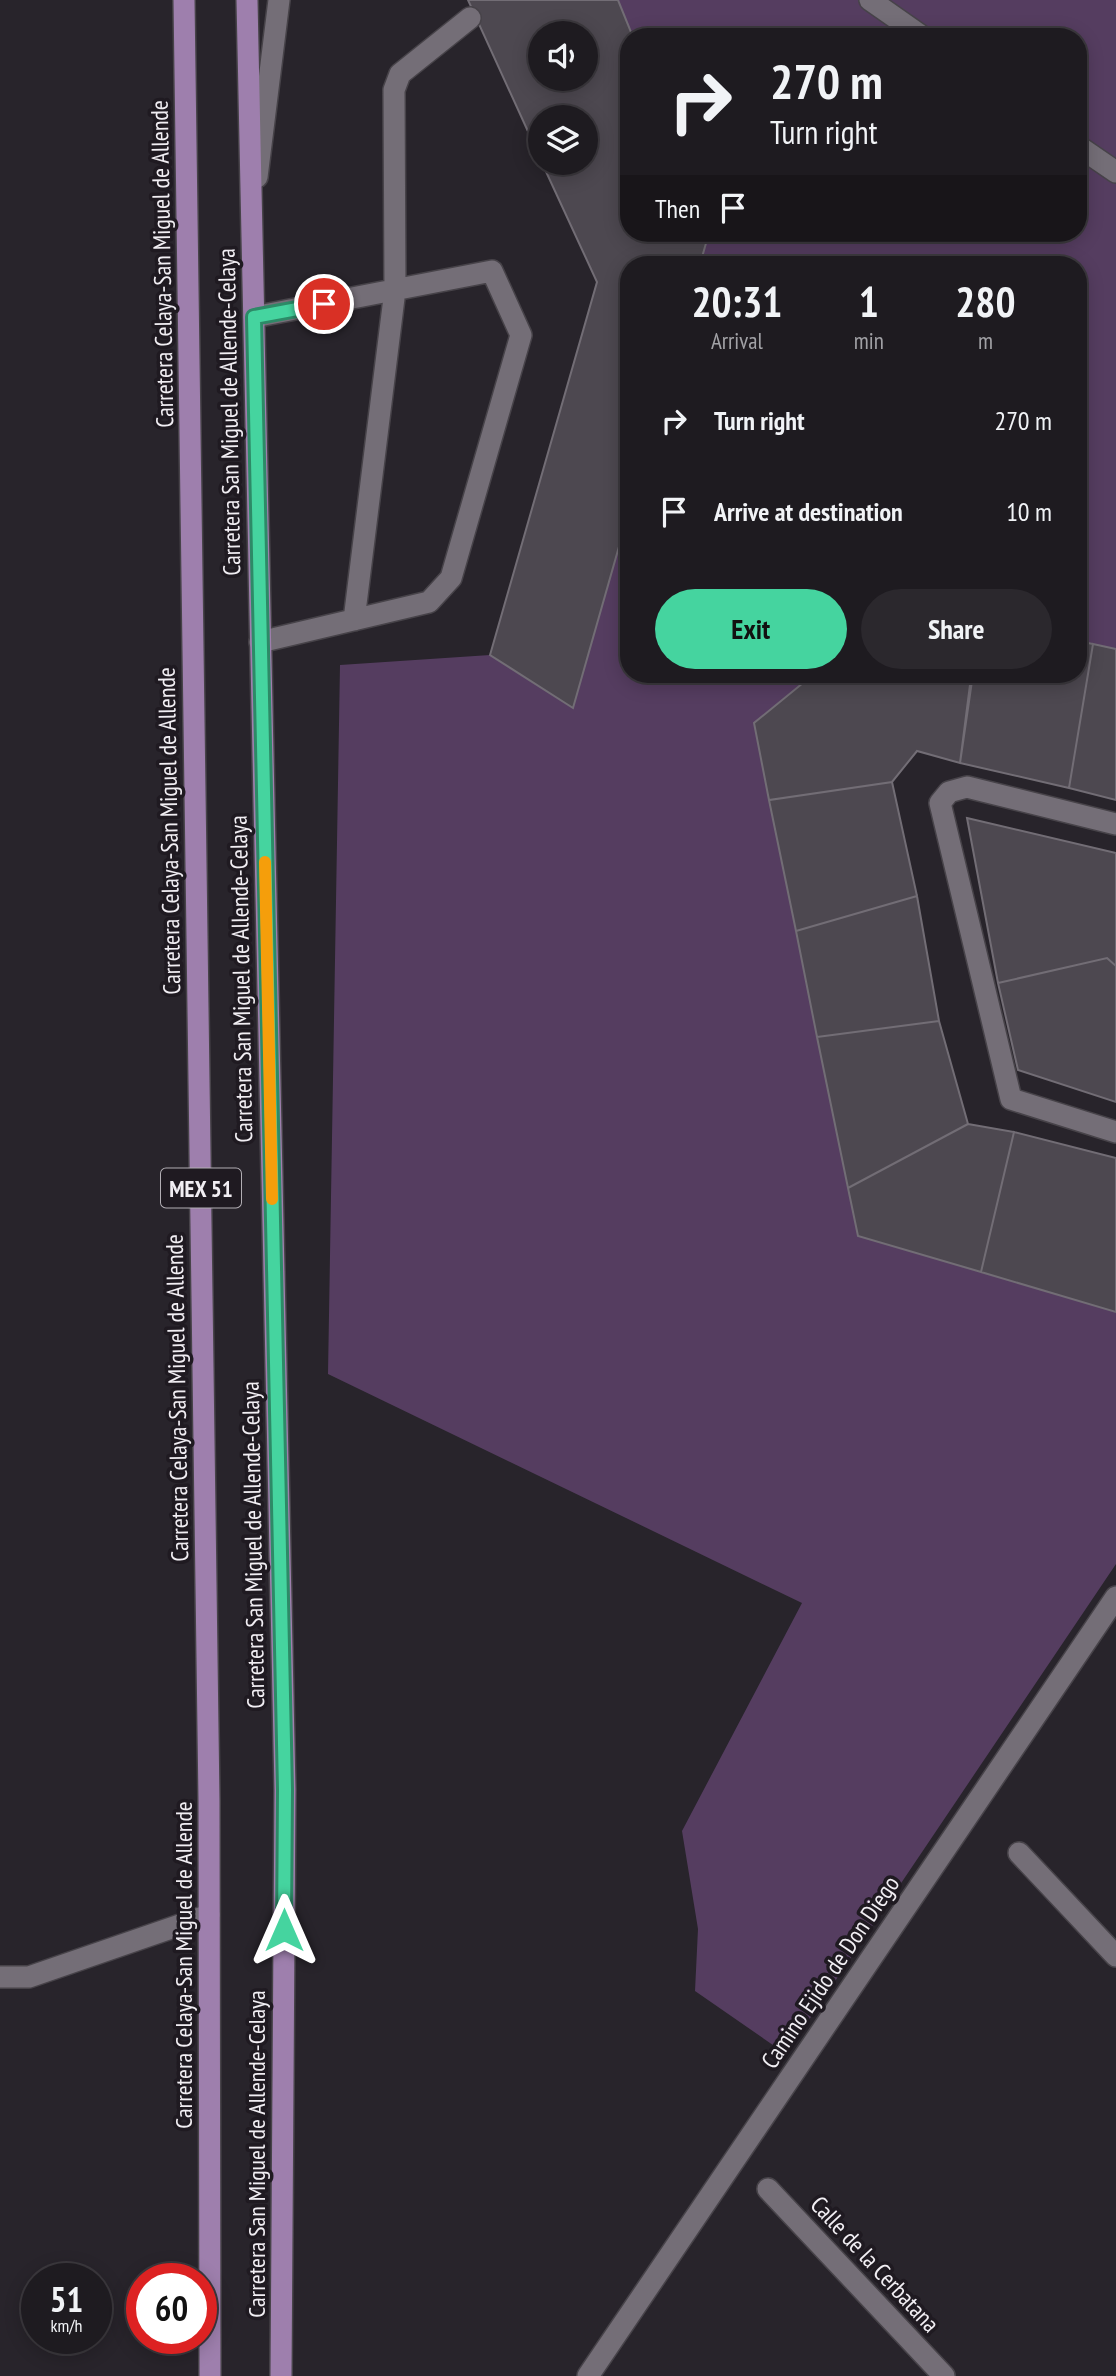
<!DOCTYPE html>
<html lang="en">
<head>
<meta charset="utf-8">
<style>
  :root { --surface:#1e1b20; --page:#2b282d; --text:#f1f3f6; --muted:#a1a1a5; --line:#3c393e; --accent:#45d49f }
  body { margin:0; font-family:"PT Sans Narrow",sans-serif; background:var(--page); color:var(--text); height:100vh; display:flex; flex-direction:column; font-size:26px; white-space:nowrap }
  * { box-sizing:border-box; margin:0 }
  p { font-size:23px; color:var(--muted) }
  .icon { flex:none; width:38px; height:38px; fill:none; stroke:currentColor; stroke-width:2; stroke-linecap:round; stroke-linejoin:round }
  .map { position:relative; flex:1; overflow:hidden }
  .sheet { position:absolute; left:620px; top:256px; width:467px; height:427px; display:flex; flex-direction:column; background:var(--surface); border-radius:28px; box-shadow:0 4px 18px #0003,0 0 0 2px var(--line) }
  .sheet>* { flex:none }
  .hud { position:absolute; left:620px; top:28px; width:467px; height:214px; border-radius:28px; box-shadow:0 4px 18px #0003,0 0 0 2px var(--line); background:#1e1b20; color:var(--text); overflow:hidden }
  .buttons { position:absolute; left:528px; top:21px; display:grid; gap:14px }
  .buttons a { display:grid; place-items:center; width:70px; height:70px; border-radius:50%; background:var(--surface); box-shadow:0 4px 18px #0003,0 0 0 2px var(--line); font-size:35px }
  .speed { position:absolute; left:21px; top:2263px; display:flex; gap:14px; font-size:35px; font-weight:700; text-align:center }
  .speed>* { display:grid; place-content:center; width:91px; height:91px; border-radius:50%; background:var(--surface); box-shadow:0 4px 18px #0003,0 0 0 2px var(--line); line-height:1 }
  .speed small { font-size:18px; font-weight:400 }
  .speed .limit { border:10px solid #d22; background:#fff; color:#111 }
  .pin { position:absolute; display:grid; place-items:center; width:60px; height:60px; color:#fff; margin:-30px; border:4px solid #fff; border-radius:50%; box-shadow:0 2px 7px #0007 }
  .me { position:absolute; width:77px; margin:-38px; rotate:0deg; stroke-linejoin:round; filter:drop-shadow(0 0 5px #0008) }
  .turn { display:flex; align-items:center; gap:24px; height:147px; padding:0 35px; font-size:32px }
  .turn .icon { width:91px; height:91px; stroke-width:2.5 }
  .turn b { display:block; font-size:49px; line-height:60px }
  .then { display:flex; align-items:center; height:66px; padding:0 35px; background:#0003; gap:14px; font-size:26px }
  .eta { display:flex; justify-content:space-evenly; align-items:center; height:119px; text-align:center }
  .eta b { font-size:42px; font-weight:800; line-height:49px }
  .button { display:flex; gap:14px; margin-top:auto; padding:14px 35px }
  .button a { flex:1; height:80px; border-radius:42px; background:var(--accent); color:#111; font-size:28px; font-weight:800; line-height:80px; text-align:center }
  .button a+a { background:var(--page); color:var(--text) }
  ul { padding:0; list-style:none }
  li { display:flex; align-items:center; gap:21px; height:91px; padding:0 35px }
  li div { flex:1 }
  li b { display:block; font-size:26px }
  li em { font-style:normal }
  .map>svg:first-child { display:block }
  .green { fill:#553d60 }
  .building { fill:#4d4850; stroke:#726d75; stroke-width:2; fill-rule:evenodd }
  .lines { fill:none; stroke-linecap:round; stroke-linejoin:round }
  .minor-casing { stroke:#474349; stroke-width:24 }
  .major-casing { stroke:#474349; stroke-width:24 }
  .minor { stroke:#746e77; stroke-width:21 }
  .major { stroke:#9e7fad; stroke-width:21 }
  .route-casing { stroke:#2d8a67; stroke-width:18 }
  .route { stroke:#45d49f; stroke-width:12 }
  .slow { stroke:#f59e0b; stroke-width:12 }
  .labels { text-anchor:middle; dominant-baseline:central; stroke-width:7; stroke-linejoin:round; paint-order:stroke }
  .shield { fill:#1f1a21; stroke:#b2aeb4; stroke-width:2 }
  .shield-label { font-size:23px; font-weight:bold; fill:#f1eef3 }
  .street-label { font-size:24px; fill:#f1eef3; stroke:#1f1a21 }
</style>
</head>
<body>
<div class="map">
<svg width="1116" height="2376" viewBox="0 0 1116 2376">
  <rect width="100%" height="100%" fill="#28242b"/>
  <path class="green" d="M618,0H1116V649L1078,641V264H700L709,233H1078V37H633Z
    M628,515V674H814L754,724L858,1236L1116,1312V1564L786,2054L695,1991L698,1929L682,1831L802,1603L328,1374L340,665L490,655L573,708Z"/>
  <path class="building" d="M468,0H618L633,37H628V233H709L700,264H628V515L573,708L490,655L597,282L542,163H586V117H541V160ZM541,33H586V79H541Z
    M1078,641L1093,644L1069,788L960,763L973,674H1078Z
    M1093,644L1116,649V800L1069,788Z
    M814,674H965L971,677L960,763L917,751L892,782L769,800L754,723Z
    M892,782L917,896L796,931L769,800Z
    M967,818L1116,853V966L1107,958L998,983Z
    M917,896L939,1021L817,1037L796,931Z
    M1107,958L1116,966V1102L1018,1070L998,983Z
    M939,1021L968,1124L848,1188L817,1037Z
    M968,1124L1014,1132L981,1272L858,1236L848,1188Z
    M1014,1132L1116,1158V1312L981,1272Z"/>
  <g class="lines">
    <g class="minor-casing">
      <path id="minor" d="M870,0L923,37
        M1078,146L1116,172
        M257,177L279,0
        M254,317L492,271L521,335L451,578L429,602L260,642
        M354,620L395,290L394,90L400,74L470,18
        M1116,824L967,787L949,792L940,803L1011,1099L1116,1132
        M1019,1853L1116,1956
        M0,1977H29L209,1915
        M768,2189L944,2376
        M588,2376L1116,1597"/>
    </g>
    <g class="major-casing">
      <path id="major" d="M184,0L209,1801L210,2376
        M247,0L285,1790L281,2376"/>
    </g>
    <use href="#minor" class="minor"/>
    <use href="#major" class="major"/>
  </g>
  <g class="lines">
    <g class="route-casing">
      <path id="route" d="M284,1930L285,1790L254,317L324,304"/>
    </g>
    <use href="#route" class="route"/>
    <path class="slow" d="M265,862L272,1199"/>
  </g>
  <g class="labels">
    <rect class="shield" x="161" y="1168.5" width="80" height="39" rx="5"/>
    <g class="shield-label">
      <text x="201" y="1188">MEX 51</text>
    </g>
    <g class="street-label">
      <text transform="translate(162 264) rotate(-91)">Carretera Celaya-San Miguel de Allende</text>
      <text transform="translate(229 412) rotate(-91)">Carretera San Miguel de Allende-Celaya</text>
      <text transform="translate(169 831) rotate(-91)">Carretera Celaya-San Miguel de Allende</text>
      <text transform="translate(241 979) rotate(-91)">Carretera San Miguel de Allende-Celaya</text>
      <text transform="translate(177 1398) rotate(-91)">Carretera Celaya-San Miguel de Allende</text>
      <text transform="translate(253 1545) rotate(-91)">Carretera San Miguel de Allende-Celaya</text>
      <text transform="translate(183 1965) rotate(-90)">Carretera Celaya-San Miguel de Allende</text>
      <text transform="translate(830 1972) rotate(-56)">Camino Ejido de Don Diego</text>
      <text transform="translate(256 2154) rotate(-90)">Carretera San Miguel de Allende-Celaya</text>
      <text transform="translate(875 2264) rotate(47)">Calle de la Cerbatana</text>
    </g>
  </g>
</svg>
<div class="buttons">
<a><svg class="icon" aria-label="sound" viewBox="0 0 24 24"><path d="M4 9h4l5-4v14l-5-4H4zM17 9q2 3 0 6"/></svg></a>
<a><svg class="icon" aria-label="layers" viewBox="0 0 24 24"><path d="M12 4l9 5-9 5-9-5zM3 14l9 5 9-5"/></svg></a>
</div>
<div class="speed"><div>51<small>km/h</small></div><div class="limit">60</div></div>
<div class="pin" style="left:324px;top:304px;background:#d93025"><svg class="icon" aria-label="arrive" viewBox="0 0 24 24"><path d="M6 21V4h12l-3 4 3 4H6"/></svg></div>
<svg class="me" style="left:284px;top:1930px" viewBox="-20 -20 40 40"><path d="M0-17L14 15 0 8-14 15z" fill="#45d49f" stroke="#fff" stroke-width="4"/></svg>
<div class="hud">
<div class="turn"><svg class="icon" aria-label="right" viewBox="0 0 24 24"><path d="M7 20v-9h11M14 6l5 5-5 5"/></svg><div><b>270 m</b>Turn right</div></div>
<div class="then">Then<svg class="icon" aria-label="arrive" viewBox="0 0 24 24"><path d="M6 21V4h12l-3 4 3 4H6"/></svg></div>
</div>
<section class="sheet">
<div class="eta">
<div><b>20:31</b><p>Arrival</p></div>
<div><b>1</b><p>min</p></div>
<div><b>280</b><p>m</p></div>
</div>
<ul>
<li><svg class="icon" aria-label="right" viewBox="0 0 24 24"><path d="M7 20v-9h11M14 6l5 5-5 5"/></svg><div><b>Turn right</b></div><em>270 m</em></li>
<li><svg class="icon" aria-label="arrive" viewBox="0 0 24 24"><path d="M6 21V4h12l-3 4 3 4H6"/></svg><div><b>Arrive at destination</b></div><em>10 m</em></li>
</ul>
<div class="button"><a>Exit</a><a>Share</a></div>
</section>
</div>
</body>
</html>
